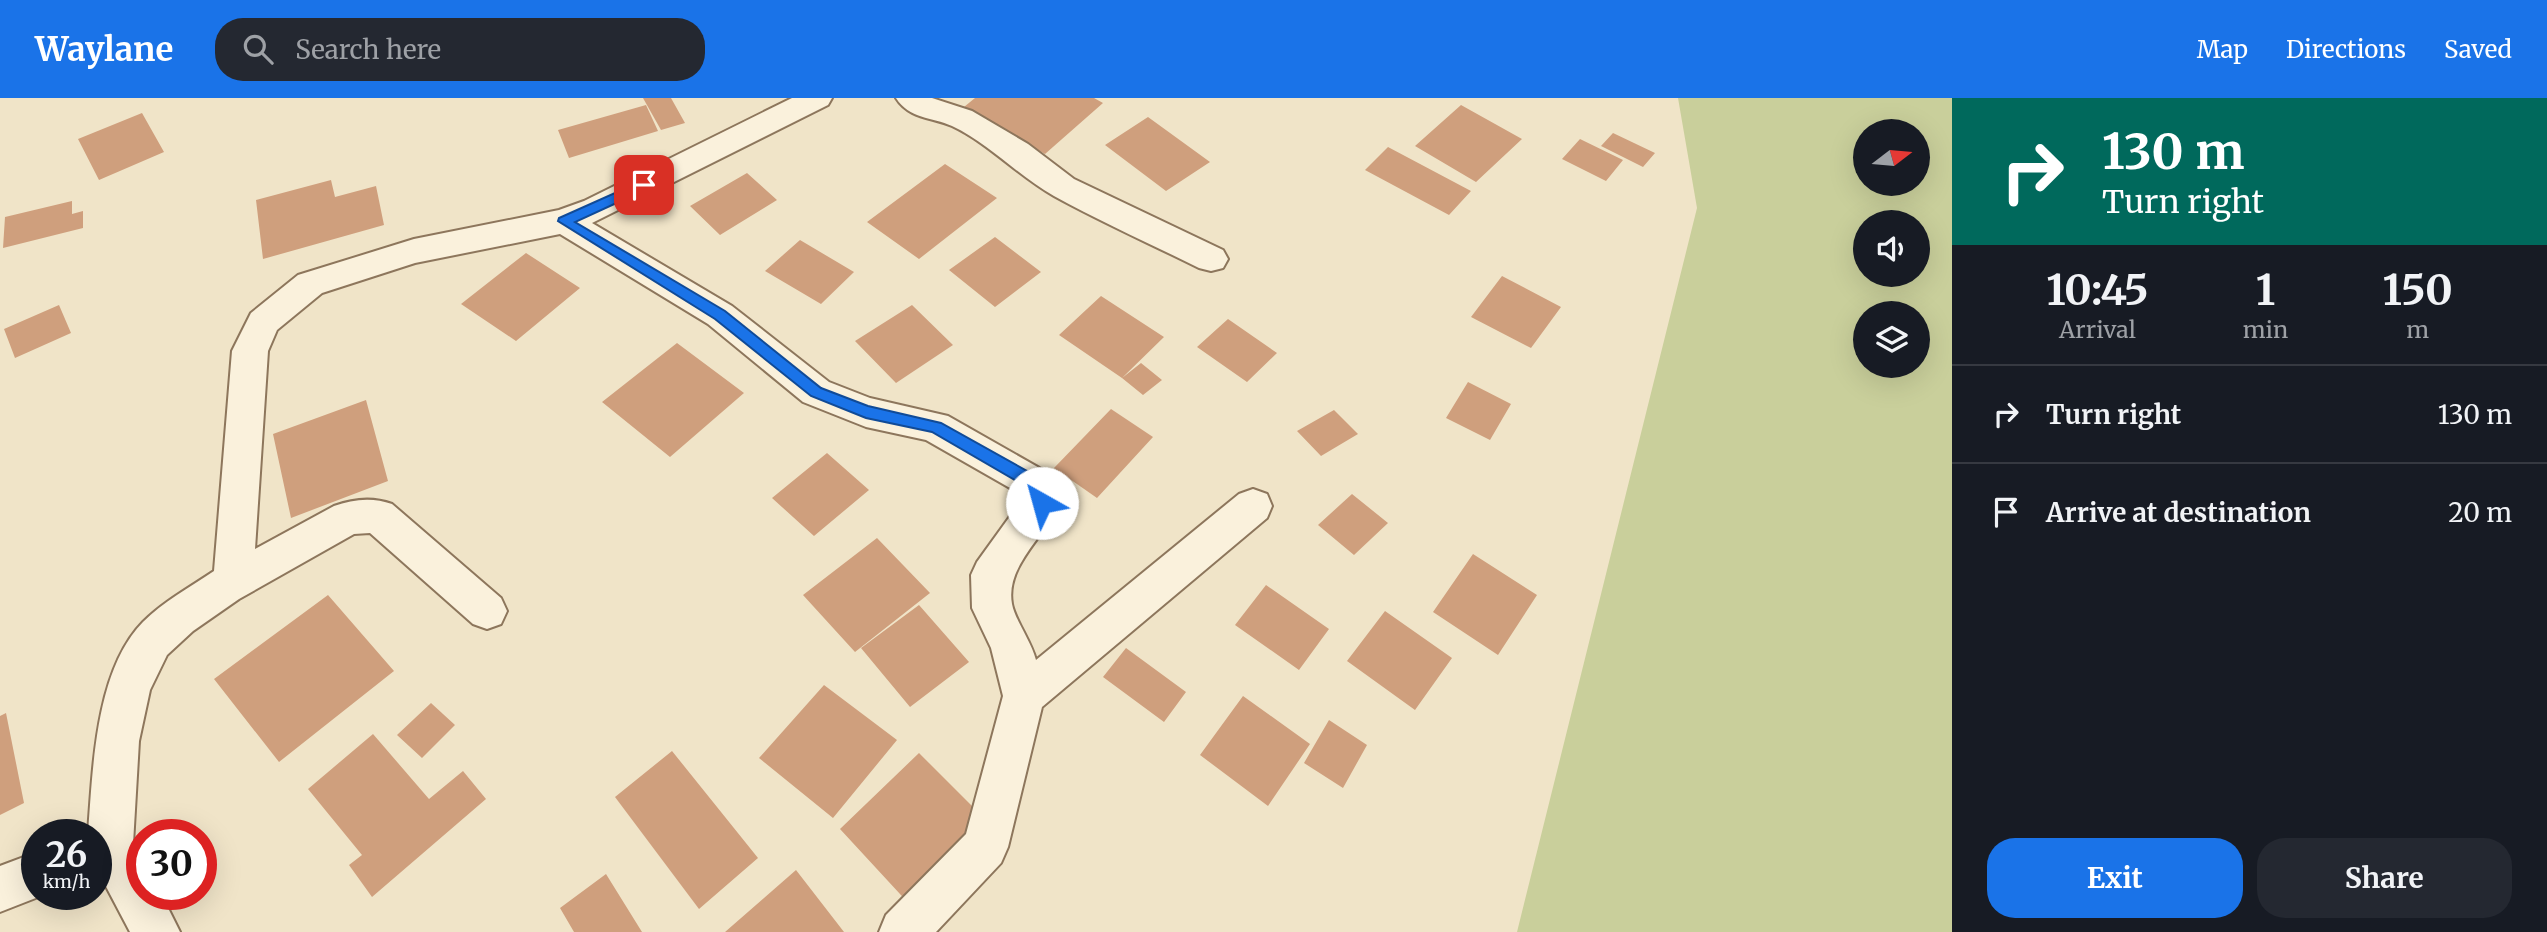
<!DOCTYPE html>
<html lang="en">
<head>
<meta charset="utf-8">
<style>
  :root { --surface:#171b24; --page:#242831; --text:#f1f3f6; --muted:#9ea1a6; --line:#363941; --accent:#1a73e8 }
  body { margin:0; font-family:Merriweather,serif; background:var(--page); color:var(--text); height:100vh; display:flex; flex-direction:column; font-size:26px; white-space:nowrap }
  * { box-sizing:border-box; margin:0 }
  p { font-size:23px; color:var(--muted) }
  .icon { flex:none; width:38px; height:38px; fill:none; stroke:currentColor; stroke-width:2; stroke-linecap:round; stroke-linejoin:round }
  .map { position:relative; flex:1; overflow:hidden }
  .side { display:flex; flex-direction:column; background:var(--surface); width:595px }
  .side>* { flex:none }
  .top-card { background:#00695c; color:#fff; overflow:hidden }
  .needle { width:46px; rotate:74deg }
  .buttons { position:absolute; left:1853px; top:21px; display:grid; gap:14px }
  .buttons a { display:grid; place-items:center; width:77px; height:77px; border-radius:50%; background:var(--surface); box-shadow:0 7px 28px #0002; font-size:35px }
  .speed { position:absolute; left:21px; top:721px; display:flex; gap:14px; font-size:35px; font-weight:700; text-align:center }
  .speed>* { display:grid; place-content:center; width:91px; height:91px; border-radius:50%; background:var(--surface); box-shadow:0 7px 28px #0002; line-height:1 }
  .speed small { font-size:18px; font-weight:400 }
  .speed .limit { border:10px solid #d22; background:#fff; color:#111 }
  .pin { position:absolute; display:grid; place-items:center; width:60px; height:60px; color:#fff; margin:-30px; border-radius:14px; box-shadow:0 4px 10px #0006 }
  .me { position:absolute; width:77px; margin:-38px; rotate:322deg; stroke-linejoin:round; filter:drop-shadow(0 0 5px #0008) }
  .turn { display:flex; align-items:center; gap:24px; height:147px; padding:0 35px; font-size:32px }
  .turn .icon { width:91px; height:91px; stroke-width:2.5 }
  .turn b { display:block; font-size:49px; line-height:60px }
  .eta { display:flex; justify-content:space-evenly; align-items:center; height:119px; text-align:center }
  .eta b { font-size:42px; font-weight:700; line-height:49px }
  .primary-button { display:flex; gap:14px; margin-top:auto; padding:14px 35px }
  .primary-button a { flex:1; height:80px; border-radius:28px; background:var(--accent); color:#fff; font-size:28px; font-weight:700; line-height:80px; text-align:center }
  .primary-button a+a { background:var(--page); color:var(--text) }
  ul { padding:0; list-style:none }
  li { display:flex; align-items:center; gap:21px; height:98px; padding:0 35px; border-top:2px solid var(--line) }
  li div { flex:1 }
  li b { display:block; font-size:26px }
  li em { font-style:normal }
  header { display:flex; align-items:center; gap:42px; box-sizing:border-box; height:98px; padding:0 35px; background:var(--accent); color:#fff }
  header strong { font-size:33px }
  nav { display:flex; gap:38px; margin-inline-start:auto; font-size:24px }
  .search { width:490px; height:63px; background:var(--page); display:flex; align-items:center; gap:18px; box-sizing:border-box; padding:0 24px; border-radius:28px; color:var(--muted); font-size:26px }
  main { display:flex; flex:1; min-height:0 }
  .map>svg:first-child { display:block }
  .green { fill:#c9cf9b; fill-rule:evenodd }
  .building { fill:#cf9f7d }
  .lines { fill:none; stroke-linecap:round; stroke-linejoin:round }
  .minor-casing { stroke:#8d765c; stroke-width:4 }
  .minor { fill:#faf1dc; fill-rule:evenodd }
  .route { fill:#1a73e8; stroke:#114b97; stroke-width:2 }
</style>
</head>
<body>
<header>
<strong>Waylane</strong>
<div class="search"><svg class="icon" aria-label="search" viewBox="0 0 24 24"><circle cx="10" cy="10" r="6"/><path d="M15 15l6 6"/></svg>Search here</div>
<nav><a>Map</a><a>Directions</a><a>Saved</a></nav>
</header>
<main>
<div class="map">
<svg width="1952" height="834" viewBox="0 0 1952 834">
  <rect width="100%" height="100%" fill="#f0e4c8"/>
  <path class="green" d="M1678,0H1952V834H1517L1697,110ZM1866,33H1918V86H1866ZM1866,124H1918V177H1866ZM1866,215H1918V268H1866Z"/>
  <path class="building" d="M643,0H671L685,25L661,32Z
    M975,0H1094L1103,5L1045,56L964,9Z
    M646,7L658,33L569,60L558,32Z
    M1461,7L1522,41L1476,84L1415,48Z
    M142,15L164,54L99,82L78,41Z
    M1148,19L1210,64L1166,93L1105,47Z
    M1613,35L1655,55L1643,69L1601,48Z
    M1580,41L1623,62L1606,83L1562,61Z
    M1388,49L1471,93L1449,117L1365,72Z
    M945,66L997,100L919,161L867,124Z
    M747,75L777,102L720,137L690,108Z
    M331,82L335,99L376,88L384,127L263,161L256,102Z
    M72,103V116L83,113V130L3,150L5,119Z
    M995,139L1041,174L995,209L949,172Z
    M800,142L854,174L821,206L765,173Z
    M526,155L580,190L516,243L461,206Z
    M1502,178L1561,209L1531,250L1471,219Z
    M1101,198L1164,239L1122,280L1059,237Z
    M59,207L71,235L15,260L4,231Z
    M912,207L953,247L896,285L855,243Z
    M1228,221L1277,255L1247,284L1197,249Z
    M677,245L744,295L670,359L602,304Z
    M1141,265L1162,282L1143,297L1122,280Z
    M1468,284L1511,306L1490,342L1446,320Z
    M366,302L388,383L291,420L273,336Z
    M1111,311L1153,339L1097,400L1054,370Z
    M1334,312L1358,336L1321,358L1297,333Z
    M827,355L869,392L814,438L772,400Z
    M1352,396L1388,425L1354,457L1318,427Z
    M877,440L930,495L855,554L803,497Z
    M1473,456L1537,497L1498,557L1433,514Z
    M1266,487L1329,531L1299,572L1235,527Z
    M328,497L394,573L279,664L214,581Z
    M919,507L969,564L910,609L861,550Z
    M1385,513L1452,560L1415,612L1347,563Z
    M1126,550L1186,594L1164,624L1103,579Z
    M824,587L897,642L833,720L759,660Z
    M1243,598L1310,646L1268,708L1200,657Z
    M431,605L455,627L422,660L397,637Z
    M6,615L24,705L0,717V618Z
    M1329,622L1367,647L1343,690L1304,665Z
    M373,636L429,701L463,673L486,701L372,799L349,767L362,757L308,691Z
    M672,653L758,760L699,811L615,699Z
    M919,655L991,727L912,809L840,731Z
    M796,772L844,834H725Z
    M606,776L642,834H574L560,810Z"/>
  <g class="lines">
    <g class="minor-casing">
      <path id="minor" d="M792,0H832L828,7L592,125L732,208L829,284L870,300L948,318L1043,372L1061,405C1045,438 1005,468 1012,506C1015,522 1031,543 1036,562L1239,396L1253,391L1267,396L1272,408L1267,420L1042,609L1008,749L1001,765L936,834H879L886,817L966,736L1003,598L991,550L972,510L971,477L977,464L1021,403L1017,394L926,342L866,329L803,304L708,226L560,136L415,165L322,195L277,232L268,253L255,451L334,408C353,401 373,399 392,406L501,500L507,513L501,526L487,531L473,526L370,435L354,436L239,501L193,533L167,557L150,592L139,643L133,746L142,762V796H161L180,834H130L100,777L96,778V737H85L88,735C93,671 95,573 143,524C163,504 190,489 214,473L232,253L251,215L298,177L414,141L559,112L584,103Z
        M896,0H932L972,13L1028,46L1074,81L1223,152L1228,161L1223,170L1211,173L1199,170C1151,146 1101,124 1054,98C1018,78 990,46 952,28C932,19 909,21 896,0Z
        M37,754V796H46L0,814V768Z"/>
    </g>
    <use href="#minor" class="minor"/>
  </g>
  <path class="route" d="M644,82L649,83V90L575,124L725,213L821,290L868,308L941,325L1036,378L1050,405L1048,410H1037L1025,388L932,334L866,320L811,298L715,221L558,123L559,120Z"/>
</svg>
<div class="buttons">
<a><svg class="needle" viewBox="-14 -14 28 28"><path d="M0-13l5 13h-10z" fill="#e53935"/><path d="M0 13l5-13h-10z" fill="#9ea1a6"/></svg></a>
<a><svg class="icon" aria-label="sound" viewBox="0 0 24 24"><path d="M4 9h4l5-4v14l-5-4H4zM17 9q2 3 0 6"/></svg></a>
<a><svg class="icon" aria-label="layers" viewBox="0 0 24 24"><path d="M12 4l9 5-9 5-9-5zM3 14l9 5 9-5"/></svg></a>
</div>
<div class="speed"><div>26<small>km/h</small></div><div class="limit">30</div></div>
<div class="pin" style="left:644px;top:87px;background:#d93025"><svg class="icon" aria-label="arrive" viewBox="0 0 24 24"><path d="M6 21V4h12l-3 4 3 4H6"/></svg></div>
<svg class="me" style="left:1042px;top:405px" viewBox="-20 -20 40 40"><circle r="19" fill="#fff"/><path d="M0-13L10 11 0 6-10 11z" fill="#1a73e8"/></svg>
</div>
<section class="side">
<div class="top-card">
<div class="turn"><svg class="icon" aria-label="right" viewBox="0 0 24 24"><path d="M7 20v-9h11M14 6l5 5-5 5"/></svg><div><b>130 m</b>Turn right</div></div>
</div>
<div class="eta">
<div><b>10:45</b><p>Arrival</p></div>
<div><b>1</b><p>min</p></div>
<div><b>150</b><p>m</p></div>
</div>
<ul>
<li><svg class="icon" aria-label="right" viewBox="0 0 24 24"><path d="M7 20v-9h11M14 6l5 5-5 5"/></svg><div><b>Turn right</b></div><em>130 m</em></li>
<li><svg class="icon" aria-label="arrive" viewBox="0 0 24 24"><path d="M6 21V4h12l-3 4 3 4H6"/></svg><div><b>Arrive at destination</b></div><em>20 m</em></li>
</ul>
<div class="primary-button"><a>Exit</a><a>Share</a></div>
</section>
</main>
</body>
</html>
